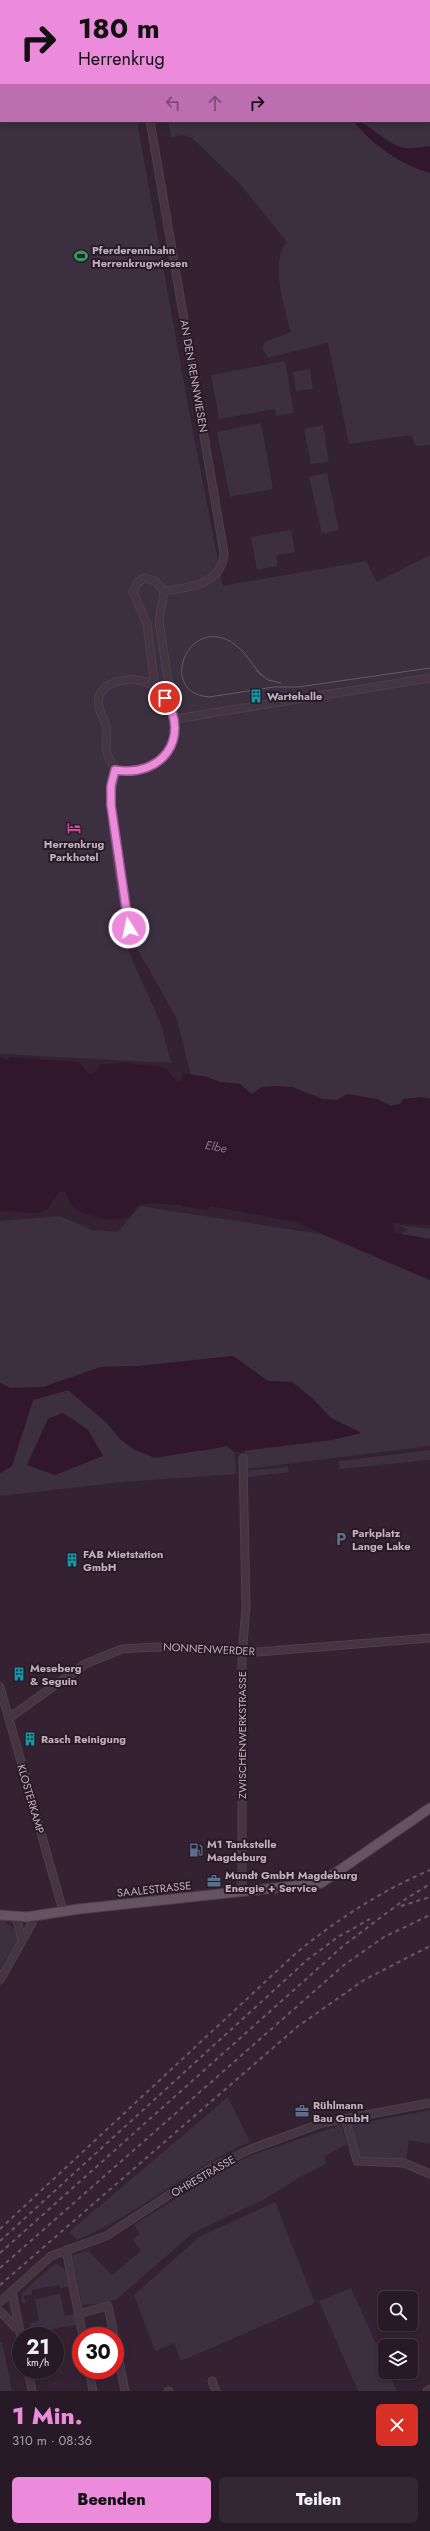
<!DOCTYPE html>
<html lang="de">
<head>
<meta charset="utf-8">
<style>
  :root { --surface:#271a26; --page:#332732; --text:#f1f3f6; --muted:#a4a1a7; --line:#433843; --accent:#ec8adc }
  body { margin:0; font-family:Jost,sans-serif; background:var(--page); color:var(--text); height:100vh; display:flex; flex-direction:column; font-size:15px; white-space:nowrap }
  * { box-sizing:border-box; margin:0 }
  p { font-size:13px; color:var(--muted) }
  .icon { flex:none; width:22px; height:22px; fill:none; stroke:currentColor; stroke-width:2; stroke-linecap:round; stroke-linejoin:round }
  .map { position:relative; height:2391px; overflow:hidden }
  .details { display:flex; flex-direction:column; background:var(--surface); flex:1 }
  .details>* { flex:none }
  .hud { position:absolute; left:0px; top:0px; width:430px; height:122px; box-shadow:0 2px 6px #0003,0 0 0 1px var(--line); background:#ec8adc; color:#111; overflow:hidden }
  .controls { position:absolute; left:378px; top:2291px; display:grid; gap:8px }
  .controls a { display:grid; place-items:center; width:40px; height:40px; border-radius:6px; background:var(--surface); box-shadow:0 2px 6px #0003,0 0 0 1px var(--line); font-size:20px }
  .speed { position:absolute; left:12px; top:2327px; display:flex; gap:8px; font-size:20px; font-weight:700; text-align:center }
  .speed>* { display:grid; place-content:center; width:52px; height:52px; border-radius:50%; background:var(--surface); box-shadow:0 2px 6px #0003,0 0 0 1px var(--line); line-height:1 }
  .speed small { font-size:10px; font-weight:400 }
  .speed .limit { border:6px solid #d22; background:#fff; color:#111 }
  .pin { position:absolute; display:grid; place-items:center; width:34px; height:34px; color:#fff; margin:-17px; border:2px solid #fff; border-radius:50%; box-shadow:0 1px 4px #0007 }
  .me { position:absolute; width:44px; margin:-22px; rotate:350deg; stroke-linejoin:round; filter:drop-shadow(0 0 3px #0008) }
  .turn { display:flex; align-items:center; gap:14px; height:84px; padding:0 12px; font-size:18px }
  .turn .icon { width:52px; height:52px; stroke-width:2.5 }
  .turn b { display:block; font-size:28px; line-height:34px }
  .lanes { display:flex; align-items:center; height:38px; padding:0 12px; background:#0003; justify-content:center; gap:20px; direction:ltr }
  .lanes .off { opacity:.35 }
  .round { display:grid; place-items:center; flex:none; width:42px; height:42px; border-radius:6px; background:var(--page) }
  .overview { display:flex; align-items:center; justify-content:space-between; height:68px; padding:0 12px }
  h1 { font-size:24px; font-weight:800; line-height:30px; color:var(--accent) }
  .action { display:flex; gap:8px; margin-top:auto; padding:8px 12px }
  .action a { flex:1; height:46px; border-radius:6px; background:var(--accent); color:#111; font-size:16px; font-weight:800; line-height:46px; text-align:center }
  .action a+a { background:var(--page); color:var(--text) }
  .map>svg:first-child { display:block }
  .green { fill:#3b2f40; fill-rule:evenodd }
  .water { fill:#30172d }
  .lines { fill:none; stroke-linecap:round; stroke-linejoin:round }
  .minor-casing { stroke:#4f3e4c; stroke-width:9 }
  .major-casing { stroke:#4f3e4c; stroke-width:11 }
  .minor { stroke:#453543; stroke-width:7 }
  .major { stroke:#655363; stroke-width:9 }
  .tram { stroke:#6c5769; stroke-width:1 }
  .rail { stroke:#6c5769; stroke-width:2; stroke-dasharray:4 4; stroke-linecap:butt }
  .route-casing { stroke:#995a8f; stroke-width:10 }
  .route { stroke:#ec8adc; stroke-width:7 }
  .labels { text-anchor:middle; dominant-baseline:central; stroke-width:4; stroke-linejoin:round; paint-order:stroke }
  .poi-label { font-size:11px; font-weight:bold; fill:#c2afbf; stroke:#291a27; text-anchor:start }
  .street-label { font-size:11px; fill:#c2afbf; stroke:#291a27 }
  .water-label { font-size:12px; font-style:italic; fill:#9e6b97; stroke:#291a27 }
</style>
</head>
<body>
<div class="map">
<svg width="430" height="2391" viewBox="0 0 430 2391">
  <rect width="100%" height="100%" fill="#342232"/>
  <path class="green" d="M0,0H117L1,1V121H137L189,411L223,586L366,561L377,582L430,555V1099L422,1097L391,1106L377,1099H366L355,1095L347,1094L337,1100L322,1099L310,1094L258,1091L252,1094L240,1084L220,1082L191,1075L177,1019L137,948H127L161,1024L171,1063L0,1054Z
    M144,0H430V445L416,446L411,435L349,444L328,343L267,358V355L262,349L265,342L291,332C285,310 269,261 287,242L240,184L192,138L183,135L171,138L168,121H429V1Z
    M285,361L294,413L276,416L275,409L219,419L211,375Z
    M310,369L313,389L296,391L293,372Z
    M261,423L273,489L230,497L217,432Z
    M323,425L329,462L311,464L304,429Z
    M327,473L339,530L322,534L309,477Z
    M291,530L295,552L276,555L278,566L257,570L251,537Z
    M140,1206L321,1234L430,1280V1446L245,1469V1450L332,1440L360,1432L331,1418L313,1399L292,1382L268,1381L233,1356L139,1366L101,1367L43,1387L10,1388L0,1383V1221L60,1216L92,1230L118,1232Z
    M398,1225L430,1229V1239L401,1234L408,1229Z
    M68,1390L106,1422L120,1439L204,1451L227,1446L234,1452L236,1474L123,1482L0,1496V1473L12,1466L33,1400ZM63,1413L88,1430L27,1466L48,1419Z
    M430,1450V1460L340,1469L339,1461Z
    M288,1467L289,1472L248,1477L246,1474L247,1471Z
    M0,1919L14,1928L19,1937L0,1968Z
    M228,2097L250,2142C189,2168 138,2215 77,2240L69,2232Z
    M430,2110V2144L409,2140L406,2160L359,2158L350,2125Z
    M341,2125L347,2144L325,2156L326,2164L302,2176L261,2201L193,2233L117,2299L106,2303L82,2305L72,2255L89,2251L112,2275L141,2251L133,2239L140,2234L134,2225L226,2167L252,2155Z
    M275,2202L315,2303L181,2361L174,2343L155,2351L134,2295L199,2237Z
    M57,2264L65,2270L69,2287L60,2288L59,2285L32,2290V2294L24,2296L26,2303H22V2293L52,2266Z
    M351,2288L385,2364V2372H388L397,2391H358L319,2301Z
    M60,2294L65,2316L74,2314L76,2325L31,2333L30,2323L39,2321L35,2299Z
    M0,2342H2L12,2391H0Z"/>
  <path class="water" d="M353,121C369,121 386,145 405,148C413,149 422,147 430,146V173C399,164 373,145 353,121Z
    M0,1057L7,1060L10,1057L74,1062L82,1065L87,1073L93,1074L102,1064L126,1063L162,1067L167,1069L177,1082L181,1081L183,1073L207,1077L220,1082L240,1084L252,1094L262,1087L277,1086L292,1087L322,1099L337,1100L347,1094L377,1099L391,1106L400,1104L403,1099L422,1097L430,1099V1225L392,1223L395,1233L430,1239V1280L295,1222L210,1206L207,1210L182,1206V1205L149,1203L138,1205C134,1210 133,1216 126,1218C112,1223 84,1216 72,1206C69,1203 67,1197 66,1192L60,1191L47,1210L38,1213L0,1211Z
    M233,1356L268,1381L292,1382L313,1399L331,1418L361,1433L332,1440L234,1452L227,1446L155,1458L133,1449L120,1439L106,1422L68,1390L33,1400L12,1466L0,1473V1383L10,1388L43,1387L101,1367L139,1366Z
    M63,1413L88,1430L103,1456L55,1475L27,1465L48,1419Z"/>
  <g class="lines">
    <g class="minor-casing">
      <path id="minor" d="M130,0V1
        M150,121L224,553C222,584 190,588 164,591
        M155,687L147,624L133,592L137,583L144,578L155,581L164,591L159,621L172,707
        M175,719L430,678
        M115,770C162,778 191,737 164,697C159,690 152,683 143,681C130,677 103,681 99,697C96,708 104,717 106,726C109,736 104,744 107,753C108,759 113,764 115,769C116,775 110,793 111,802C114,844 120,887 129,928
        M0,1687L63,1911
        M9,1718L85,1664L122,1649L155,1647L258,1652L430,1638
        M242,1892V1656L246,1607L243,1458
        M16,1917L22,1940
        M0,1980L32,1923V1917
        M345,2118L357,2161L404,2163L430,2174
        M66,2250L83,2336
        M12,2292L21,2337
        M0,2302L51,2256L106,2236L209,2169L251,2149L322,2123L430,2103
        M0,2311L15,2327H19
        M78,2314L108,2306L114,2336
        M115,2340L125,2391
        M28,2370L32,2391
        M89,2370L93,2391
        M212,2381L216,2391
        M168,2391H169
        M427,2391L430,2389"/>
    </g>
    <g class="major-casing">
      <path id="major" d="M0,1915L27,1917L79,1909L321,1883L430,1808"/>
    </g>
    <use href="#minor" class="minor"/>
    <use href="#major" class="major"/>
    <path class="tram" d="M257,671L268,680L281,683
      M261,675C252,665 247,654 237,646C190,609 155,693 209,697L274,687H298L430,668"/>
    <path class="rail" d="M401,1906L430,1897
      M0,2229L295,1954C336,1920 381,1891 430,1870
      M0,2241L307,1960L338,1937L370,1919
      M0,2253L343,1946L401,1902L430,1884
      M0,2268L344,1965L384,1937L430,1915
      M0,2285L297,2027L364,1980L430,1946"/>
  </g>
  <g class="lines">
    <g class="route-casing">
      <path id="route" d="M129,928L111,805V786L115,770C162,778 191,738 165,698"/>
    </g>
    <use href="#route" class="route"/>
  </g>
  <defs>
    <g id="stadium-bare" transform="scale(1.08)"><path d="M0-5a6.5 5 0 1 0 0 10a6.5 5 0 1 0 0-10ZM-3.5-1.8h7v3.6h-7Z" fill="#2e9e5b" stroke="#291a27" stroke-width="2.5" paint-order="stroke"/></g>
    <g id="building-bare" transform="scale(1.08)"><path d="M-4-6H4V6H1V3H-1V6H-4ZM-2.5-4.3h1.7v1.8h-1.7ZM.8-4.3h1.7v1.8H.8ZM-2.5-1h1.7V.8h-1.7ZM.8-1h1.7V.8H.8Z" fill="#0f9aa8" stroke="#291a27" stroke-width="2.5" paint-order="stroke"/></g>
    <g id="hotel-bare" transform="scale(1.08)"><path d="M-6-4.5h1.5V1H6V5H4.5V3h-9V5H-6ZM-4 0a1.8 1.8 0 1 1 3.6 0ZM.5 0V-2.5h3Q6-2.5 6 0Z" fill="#d1479c" stroke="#291a27" stroke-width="2.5" paint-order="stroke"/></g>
    <g id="parking-bare" transform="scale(1.08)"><path d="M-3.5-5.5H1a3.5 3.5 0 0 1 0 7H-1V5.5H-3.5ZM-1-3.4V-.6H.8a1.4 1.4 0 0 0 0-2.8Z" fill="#5c6f8a" stroke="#291a27" stroke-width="2.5" paint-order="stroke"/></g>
    <g id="fuel-bare" transform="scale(1.08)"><path d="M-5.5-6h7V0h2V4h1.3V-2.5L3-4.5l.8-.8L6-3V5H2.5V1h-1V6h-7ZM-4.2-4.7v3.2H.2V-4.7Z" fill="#5c6f8a" stroke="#291a27" stroke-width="2.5" paint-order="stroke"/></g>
    <g id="office-bare" transform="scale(1.08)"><path d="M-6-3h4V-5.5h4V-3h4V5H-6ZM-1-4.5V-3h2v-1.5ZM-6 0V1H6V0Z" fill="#5c6f8a" stroke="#291a27" stroke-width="2.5" paint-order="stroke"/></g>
  </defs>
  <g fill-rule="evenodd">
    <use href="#stadium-bare" x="81" y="256"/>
    <use href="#building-bare" x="256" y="696"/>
    <use href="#hotel-bare" x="74" y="828"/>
    <use href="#parking-bare" x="341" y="1539"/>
    <use href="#building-bare" x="72" y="1560"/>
    <use href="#building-bare" x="19" y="1674"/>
    <use href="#building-bare" x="30" y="1739"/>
    <use href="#fuel-bare" x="196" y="1850"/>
    <use href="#office-bare" x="214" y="1881"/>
    <use href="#office-bare" x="302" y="2111"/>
  </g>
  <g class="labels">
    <g class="poi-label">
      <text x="92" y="250">Pferderennbahn<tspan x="92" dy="13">Herrenkrugwiesen</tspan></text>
      <text x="267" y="696">Wartehalle</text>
      <text x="74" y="844" text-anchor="middle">Herrenkrug<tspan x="74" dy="13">Parkhotel</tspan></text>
      <text x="352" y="1533">Parkplatz<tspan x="352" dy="13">Lange Lake</tspan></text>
      <text x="83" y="1554">FAB Mietstation<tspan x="83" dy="13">GmbH</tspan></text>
      <text x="30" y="1668">Meseberg<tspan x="30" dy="13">&amp; Seguin</tspan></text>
      <text x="41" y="1739">Rasch Reinigung</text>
      <text x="207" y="1844">M1 Tankstelle<tspan x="207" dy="13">Magdeburg</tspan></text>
      <text x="225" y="1875">Mundt GmbH Magdeburg<tspan x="225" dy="13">Energie + Service</tspan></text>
      <text x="313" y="2105">Rühlmann<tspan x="313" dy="13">Bau GmbH</tspan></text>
    </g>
    <g class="street-label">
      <text transform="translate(194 376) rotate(80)">AN DEN RENNWIESEN</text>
      <text transform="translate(209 1649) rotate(3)">NONNENWERDER</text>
      <text transform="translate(242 1735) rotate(-90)">ZWISCHENWERKSTRASSE</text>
      <text transform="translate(31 1799) rotate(74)">KLOSTERKAMP</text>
      <text transform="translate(154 1889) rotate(-6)">SAALESTRASSE</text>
      <text transform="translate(203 2176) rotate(-30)">OHRESTRASSE</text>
    </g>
    <g class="water-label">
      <text transform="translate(216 1147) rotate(11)">Elbe</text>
    </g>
  </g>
</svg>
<div class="controls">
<a><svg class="icon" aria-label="search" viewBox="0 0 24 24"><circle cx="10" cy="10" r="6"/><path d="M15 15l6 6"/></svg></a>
<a><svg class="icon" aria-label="layers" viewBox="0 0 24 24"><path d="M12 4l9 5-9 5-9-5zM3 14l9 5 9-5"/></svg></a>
</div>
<div class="speed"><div>21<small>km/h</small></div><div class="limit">30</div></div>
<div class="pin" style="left:165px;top:698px;background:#d93025"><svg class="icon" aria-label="arrive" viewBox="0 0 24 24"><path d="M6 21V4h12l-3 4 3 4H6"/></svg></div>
<svg class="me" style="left:129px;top:928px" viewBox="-20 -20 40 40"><circle r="17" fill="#ec8adc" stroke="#fff" stroke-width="3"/><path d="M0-11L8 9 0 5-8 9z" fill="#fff"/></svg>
<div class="hud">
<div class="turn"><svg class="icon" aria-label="right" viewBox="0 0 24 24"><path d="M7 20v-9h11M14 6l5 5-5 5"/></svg><div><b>180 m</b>Herrenkrug</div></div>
<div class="lanes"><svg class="icon off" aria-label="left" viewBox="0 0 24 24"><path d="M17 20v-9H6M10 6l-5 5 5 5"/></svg><svg class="icon off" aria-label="ahead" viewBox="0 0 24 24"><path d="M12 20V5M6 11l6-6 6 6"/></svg><svg class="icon" aria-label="right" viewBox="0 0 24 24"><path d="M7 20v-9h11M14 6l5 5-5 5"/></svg></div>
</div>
</div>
<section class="details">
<div class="overview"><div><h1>1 Min.</h1><p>310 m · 08:36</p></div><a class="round" style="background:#d93025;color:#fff"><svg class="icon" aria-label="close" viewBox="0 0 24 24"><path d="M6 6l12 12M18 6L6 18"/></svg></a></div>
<div class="action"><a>Beenden</a><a>Teilen</a></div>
</section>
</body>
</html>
